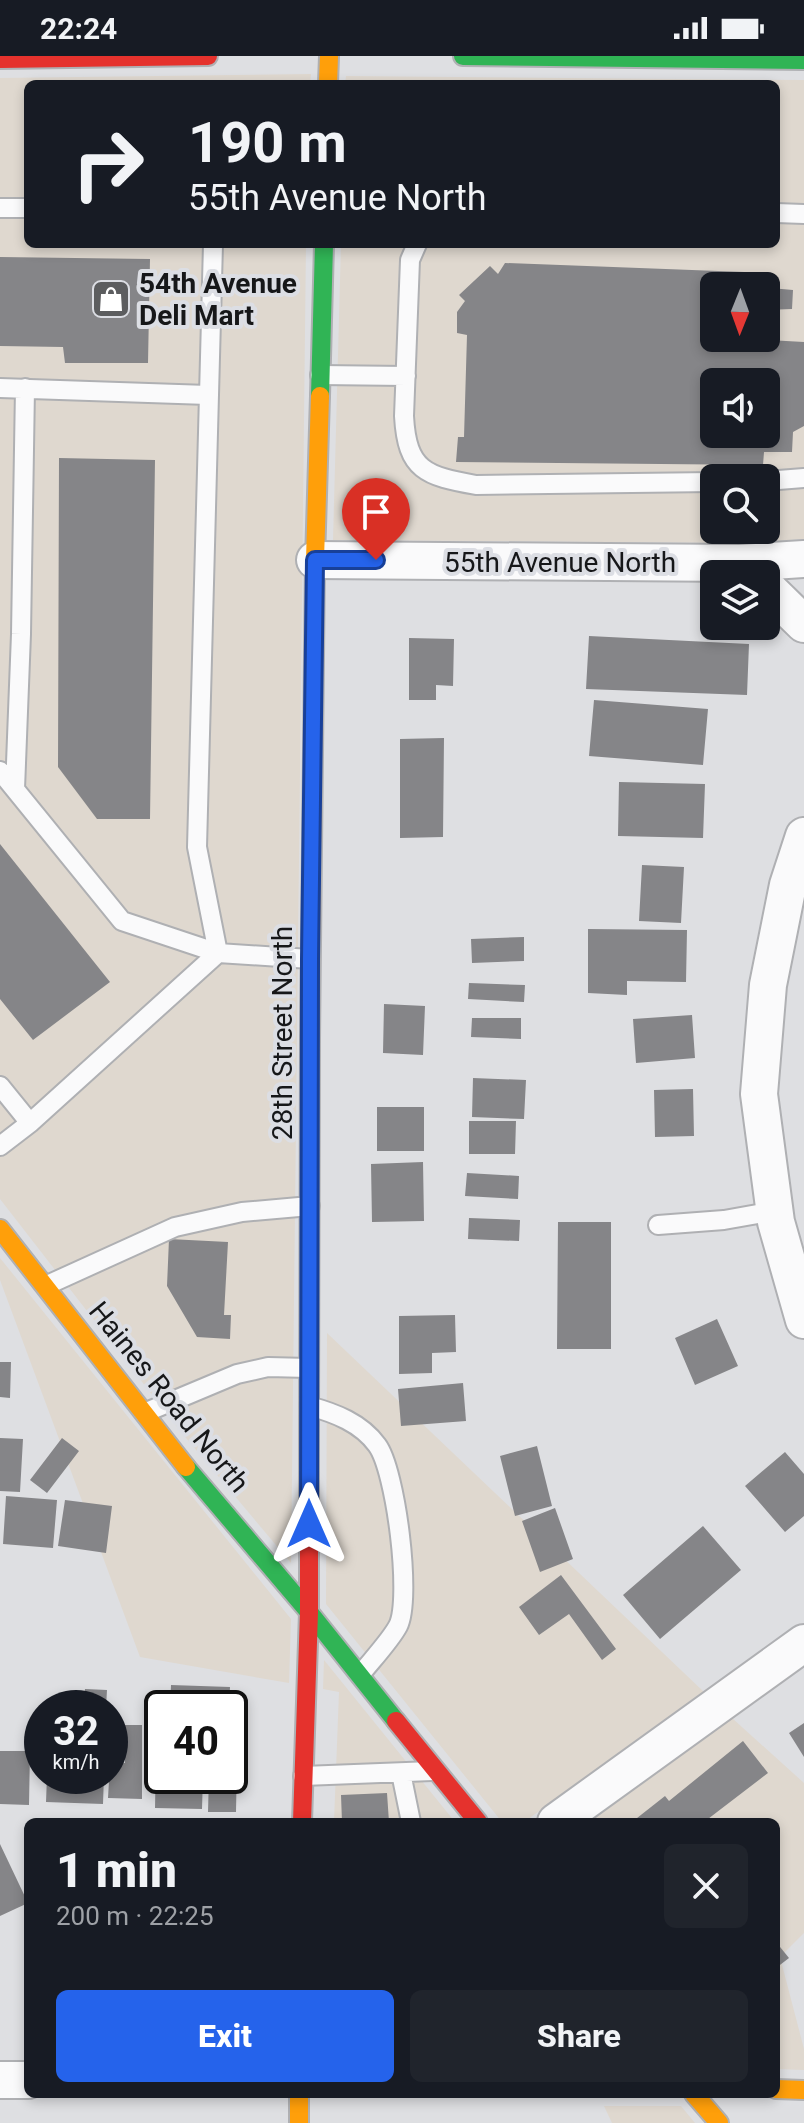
<!DOCTYPE html>
<html lang="en">
<head>
<meta charset="utf-8">
<style>
  :root { --surface:#171b24; --page:#20242c; --text:#f1f3f6; --muted:#9ea1a6; --accent:#2563eb }
  body { margin:0; font-family:Roboto,sans-serif; background:var(--page); color:var(--text); height:100vh; display:flex; flex-direction:column; font-size:30px; white-space:nowrap }
  * { box-sizing:border-box; margin:0 }
  p { font-size:26px; color:var(--muted) }
  .icon { flex:none; width:44px; height:44px; fill:none; stroke:currentColor; stroke-width:2; stroke-linecap:round; stroke-linejoin:round }
  .map { position:relative; flex:1; overflow:hidden }
  .panel { position:absolute; left:24px; top:1762px; width:756px; height:280px; display:flex; flex-direction:column; background:var(--surface); border-radius:12px; box-shadow:0 4px 12px #0003 }
  .panel>* { flex:none }
  .banner { position:absolute; left:24px; top:24px; width:756px; height:168px; border-radius:12px; box-shadow:0 4px 12px #0003; background:#171b24; color:var(--text); overflow:hidden }
  .needle { width:52px; rotate:181deg }
  .controls { position:absolute; left:700px; top:216px; display:grid; gap:16px }
  .controls a { display:grid; place-items:center; width:80px; height:80px; border-radius:12px; background:var(--surface); box-shadow:0 4px 12px #0003; font-size:40px }
  .speed { position:absolute; left:24px; top:1634px; display:flex; gap:16px; font-size:40px; font-weight:700; text-align:center }
  .speed>* { display:grid; place-content:center; width:104px; height:104px; border-radius:50%; background:var(--surface); box-shadow:0 4px 12px #0003; line-height:1 }
  .speed small { font-size:20px; font-weight:400 }
  .speed .limit { border:4px solid #111; border-radius:12px; background:#fff; color:#111 }
  .pin { position:absolute; display:grid; place-items:center; width:68px; height:68px; color:#fff; margin:-82px -34px; border-radius:50% 50% 50% 0; rotate:-45deg; box-shadow:0 0 8px #0007 }
  .pin .icon { rotate:45deg }
  .me { position:absolute; width:88px; margin:-44px; rotate:0deg; stroke-linejoin:round; filter:drop-shadow(0 0 6px #0008) }
  .turn { display:flex; align-items:center; gap:28px; height:168px; padding:0 32px; font-size:36px }
  .turn .icon { width:104px; height:104px; stroke-width:2.5 }
  .turn b { display:block; font-size:56px; line-height:68px }
  .round { display:grid; place-items:center; flex:none; width:84px; height:84px; border-radius:12px; background:var(--page) }
  .head { display:flex; align-items:center; justify-content:space-between; height:136px; padding:0 32px }
  h1 { font-size:48px; font-weight:800; line-height:60px }
  .cta { display:flex; gap:16px; margin-top:auto; padding:16px 32px }
  .cta a { flex:1; height:92px; border-radius:12px; background:var(--accent); color:#fff; font-size:32px; font-weight:800; line-height:92px; text-align:center }
  .cta a+a { background:var(--page); color:var(--text) }
  .status { display:flex; justify-content:space-between; align-items:center; height:56px; padding:0 40px; background:var(--surface); direction:ltr }
  .status svg { height:22px; fill:currentColor }
  .map>svg:first-child { display:block }
  .commercial { fill:#dfd8cf; fill-rule:evenodd }
  .building { fill:#858588; fill-rule:evenodd }
  .lines { fill:none; stroke-linecap:round; stroke-linejoin:round }
  .lane-casing { stroke:#afb0b3; stroke-width:22 }
  .street-casing { stroke:#afb0b3; stroke-width:40 }
  .fast-casing { stroke:#afb0b3; stroke-width:22 }
  .slow-casing { stroke:#afb0b3; stroke-width:22 }
  .jam-casing { stroke:#afb0b3; stroke-width:22 }
  .lane { stroke:#fafafb; stroke-width:18 }
  .street { stroke:#fafafb; stroke-width:36 }
  .fast { stroke:#30b455; stroke-width:18 }
  .slow { stroke:#ff9f0a; stroke-width:18 }
  .jam { stroke:#e5322d; stroke-width:18 }
  .route-casing { stroke:#184099; stroke-width:20 }
  .route { stroke:#2563eb; stroke-width:14 }
  .labels { text-anchor:middle; dominant-baseline:central; stroke-width:8; stroke-linejoin:round; paint-order:stroke }
  .poi-label { font-size:28px; font-weight:bold; fill:#161719; stroke:#dcdee4; text-anchor:start }
  .street-label { font-size:28px; fill:#161719; stroke:#dcdee4 }
</style>
</head>
<body>
<div class="status"><b>22:24</b><svg viewBox="0 0 49 12"><path d="M0 12V9h3v3zM5 12V6h3v6zM10 12V3h3v9zM15 12V0h3v12zM26 1h20v11H26zM47 4h2v5h-2z"/></svg></div>
<div class="map">
<svg width="804" height="2067" viewBox="0 0 804 2067">
  <rect width="100%" height="100%" fill="#dedfe2"/>
  <path class="commercial" d="M311,18L310,28H28V188H306L291,1507L181,1376L0,1143V22Z
    M346,20L804,24V483L746,487L739,480L732,487L333,484L341,188H776V28H345ZM714,230H766V282H714ZM714,326H766V378H714ZM714,422H766V474H714Z
    M0,1202L291,1563L289,1627L140,1601L0,1224Z
    M327,1277L704,1636L524,1766H502L326,1548Z
    M324,1604L455,1766H334L339,1636L323,1633Z
    M732,1662L804,1727V1877L780,1901L804,1993V2014L776,2013V1766H589Z
    M604,2050H681L695,2067H612Z"/>
  <path class="building" d="M0,201L150,203L148,307H65L63,291L0,290Z
    M505,207L770,217V232L793,234L792,253L766,254V230H714V282H768V284L804,286V370L793,376L792,396H764L763,409L456,406L458,381H464L467,279L457,277V256L465,245L459,239L490,210L498,218ZM714,326H766V378H714Z
    M59,402L155,404L150,763H97L58,711Z
    M589,580L749,588L747,639L586,633Z
    M409,582L454,583L453,630L436,629V644H409Z
    M594,644L708,653L703,709L589,700Z
    M444,682L443,781L400,782V683Z
    M619,726L705,728L703,782L618,780Z
    M0,788L110,926L33,984L0,943Z
    M642,809L684,811L681,867L639,865Z
    M588,873L687,874L686,926L627,925V939L588,937Z
    M524,881V905L472,907L471,883Z
    M469,927L525,929L524,946L468,943Z
    M384,948L425,950L423,999L383,997Z
    M692,959L695,1002L636,1007L633,963Z
    M472,962H521V983L471,981Z
    M473,1022L526,1024L524,1063L472,1061Z
    M693,1033L694,1080L655,1081L654,1034Z
    M377,1051H424V1095H377Z
    M469,1065H516L515,1098H469Z
    M423,1106L424,1165L372,1166L371,1108Z
    M467,1117L519,1120L518,1143L465,1140Z
    M469,1162L520,1164L519,1185L468,1183Z
    M558,1166H611V1293H557Z
    M169,1183L228,1186L224,1259H231L230,1283L197,1281L167,1230Z
    M455,1259L456,1296L432,1297V1317L399,1318V1260Z
    M717,1263L738,1310L695,1329L675,1282Z
    M0,1306H11L10,1342L0,1341Z
    M463,1327L466,1365L401,1370L398,1333Z
    M0,1382L23,1383L20,1436L0,1435Z
    M62,1382L79,1395L47,1437L30,1424Z
    M537,1390L552,1450L515,1460L500,1400Z
    M785,1396L804,1418V1460L785,1476L745,1430Z
    M6,1440L57,1444L53,1492L3,1488Z
    M65,1444L112,1450L106,1497L58,1490Z
    M555,1452L573,1503L540,1516L522,1465Z
    M703,1470L741,1514L660,1583L623,1539Z
    M561,1519L616,1593L602,1604L569,1558L539,1579L519,1551Z
    M171,1629L230,1631L229,1652H170Z
    M85,1633L107,1634L106,1652H83Z
    M804,1667V1701L789,1677Z
    M125,1669H142V1743L108,1742L110,1708L125,1707Z
    M743,1685L768,1717L704,1766H632L665,1740L669,1745Z
    M0,1695H30L29,1749L0,1748Z
    M156,1700H162V1720H203L202,1753L155,1752Z
    M230,1704H237L236,1756H208L209,1720H230Z
    M47,1720H104L103,1748L46,1746Z
    M387,1737L389,1766H342L341,1739Z
    M0,1788L28,1847L0,1860Z
    M776,1886L789,1902L776,1912Z"/>
  <g class="lines">
    <g class="lane-casing">
      <path id="lane" d="M0,152H28
        M776,157L804,158
        M417,188L410,204L404,360C407,415 426,420 476,429L714,426
        M320,319L406,320
        M0,332L208,339
        M766,425L804,422
        M0,715L122,865L218,897L197,791L213,188
        M15,733L21,578L25,332
        M0,1030L30,1067L218,897L310,903
        M0,1090L30,1067
        M658,1169L724,1164L775,1155
        M45,1230L175,1171L242,1156L310,1150
        M309,1350C335,1357 361,1367 377,1389C396,1414 412,1543 398,1570C390,1585 371,1605 360,1619
        M144,1357L237,1318L268,1311L309,1312
        M401,1717L411,1766
        M303,1720L432,1715"/>
    </g>
    <g class="street-casing">
      <path id="street" d="M315,504L740,507L804,503
        M766,531L804,568
        M804,780L788,829L768,929L759,1038L776,1166L804,1264
        M556,1766L804,1587
        M0,2024H28"/>
    </g>
    <g class="fast-casing">
      <path id="fast" d="M463,0L804,4
        M320,340L324,188
        M309,1364L310,983
        M186,1411L309,1556L396,1665"/>
    </g>
    <g class="slow-casing">
      <path id="slow" d="M328,28L329,0
        M310,983L315,504L320,340
        M0,1173L186,1411
        M776,2033L804,2034
        M299,2038V2067
        M694,2038L719,2067"/>
    </g>
    <g class="jam-casing">
      <path id="jam" d="M0,3L208,0
        M396,1665L478,1766
        M302,1766L309,1556V1364"/>
    </g>
    <use href="#lane" class="lane"/>
    <use href="#street" class="street"/>
    <use href="#fast" class="fast"/>
    <use href="#slow" class="slow"/>
    <use href="#jam" class="jam"/>
  </g>
  <g class="lines">
    <g class="route-casing">
      <path id="route" d="M309,1468L310,903L315,504H376"/>
    </g>
    <use href="#route" class="route"/>
  </g>
  <defs>
    <g id="shop-square" transform="scale(2)"><rect x="-9" y="-9" width="18" height="18" rx="4" fill="#5c5d5f" stroke="#dcdee4"/><path d="M-5-2.5h2.3a2.7 3.5 0 0 1 5.4 0H5L5.5 6h-11ZM-1.5-2.5h3a1.5 2.3 0 0 0-3 0Z" fill="#fff"/></g>
  </defs>
  <g fill-rule="evenodd">
    <use href="#shop-square" x="111" y="243"/>
  </g>
  <g class="labels">
    <g class="poi-label">
      <text x="139" y="227">54th Avenue<tspan x="139" dy="32">Deli Mart</tspan></text>
    </g>
    <g class="street-label">
      <text x="560" y="506">55th Avenue North</text>
      <text transform="translate(282 977) rotate(-90)">28th Street North</text>
      <text transform="translate(169 1341) rotate(51)">Haines Road North</text>
    </g>
  </g>
</svg>
<div class="controls">
<a><svg class="needle" viewBox="-14 -14 28 28"><path d="M0-13l5 13h-10z" fill="#e53935"/><path d="M0 13l5-13h-10z" fill="#9ea1a6"/></svg></a>
<a><svg class="icon" aria-label="sound" viewBox="0 0 24 24"><path d="M4 9h4l5-4v14l-5-4H4zM17 9q2 3 0 6"/></svg></a>
<a><svg class="icon" aria-label="search" viewBox="0 0 24 24"><circle cx="10" cy="10" r="6"/><path d="M15 15l6 6"/></svg></a>
<a><svg class="icon" aria-label="layers" viewBox="0 0 24 24"><path d="M12 4l9 5-9 5-9-5zM3 14l9 5 9-5"/></svg></a>
</div>
<div class="speed"><div>32<small>km/h</small></div><div class="limit">40</div></div>
<div class="pin" style="left:376px;top:504px;background:#d93025"><svg class="icon" aria-label="arrive" viewBox="0 0 24 24"><path d="M6 21V4h12l-3 4 3 4H6"/></svg></div>
<svg class="me" style="left:309px;top:1468px" viewBox="-20 -20 40 40"><path d="M0-17L14 15 0 8-14 15z" fill="#2563eb" stroke="#fff" stroke-width="4"/></svg>
<div class="banner">
<div class="turn"><svg class="icon" aria-label="right" viewBox="0 0 24 24"><path d="M7 20v-9h11M14 6l5 5-5 5"/></svg><div><b>190 m</b>55th Avenue North</div></div>
</div>
<section class="panel">
<div class="head"><div><h1>1 min</h1><p>200 m · 22:25</p></div><a class="round"><svg class="icon" aria-label="close" viewBox="0 0 24 24"><path d="M6 6l12 12M18 6L6 18"/></svg></a></div>
<div class="cta"><a>Exit</a><a>Share</a></div>
</section>
</div>
</body>
</html>
